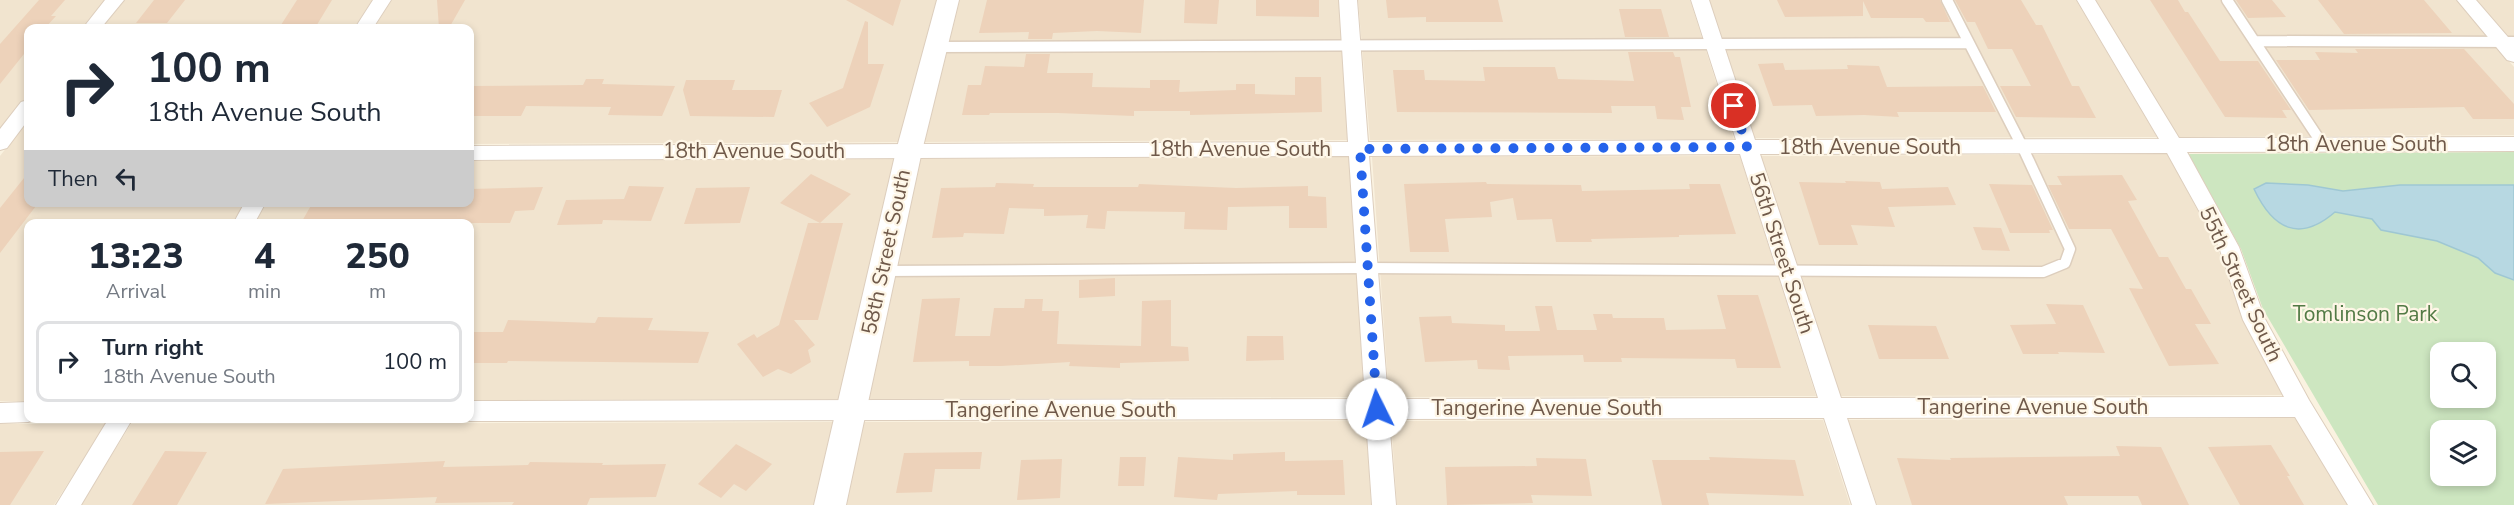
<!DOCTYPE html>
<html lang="en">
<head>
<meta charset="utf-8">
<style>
  :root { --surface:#fff; --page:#f2f2f3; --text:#1f2937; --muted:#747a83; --line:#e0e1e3 }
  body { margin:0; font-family:"Nunito Sans",sans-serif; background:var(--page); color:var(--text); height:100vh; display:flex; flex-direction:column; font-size:22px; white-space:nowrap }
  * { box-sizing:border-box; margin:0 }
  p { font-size:20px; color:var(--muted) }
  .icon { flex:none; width:33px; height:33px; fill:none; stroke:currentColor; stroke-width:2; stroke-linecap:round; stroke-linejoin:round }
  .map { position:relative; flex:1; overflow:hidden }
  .panel { position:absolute; left:24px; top:219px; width:450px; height:204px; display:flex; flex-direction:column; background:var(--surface); border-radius:12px; box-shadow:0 3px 9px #0003 }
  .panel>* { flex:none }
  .top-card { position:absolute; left:24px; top:24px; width:450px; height:183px; border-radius:12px; box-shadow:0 3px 9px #0003; background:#fff; color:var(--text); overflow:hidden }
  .fabs { position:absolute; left:2430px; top:342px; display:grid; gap:12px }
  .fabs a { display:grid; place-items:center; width:66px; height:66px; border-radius:12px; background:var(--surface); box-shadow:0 3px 9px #0003; font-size:30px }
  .pin { position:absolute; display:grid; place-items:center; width:51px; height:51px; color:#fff; margin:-26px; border:3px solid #fff; border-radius:50%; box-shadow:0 2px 6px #0007 }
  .me { position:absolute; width:66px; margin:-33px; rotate:356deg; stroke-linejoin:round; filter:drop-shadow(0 0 4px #0008) }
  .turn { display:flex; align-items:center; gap:21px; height:126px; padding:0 24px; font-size:27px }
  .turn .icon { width:78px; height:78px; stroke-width:2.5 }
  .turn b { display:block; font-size:42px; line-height:51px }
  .then { display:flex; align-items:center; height:57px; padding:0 24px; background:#0003; gap:12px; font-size:22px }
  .eta { display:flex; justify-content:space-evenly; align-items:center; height:102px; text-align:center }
  .eta b { font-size:36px; font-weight:800; line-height:42px }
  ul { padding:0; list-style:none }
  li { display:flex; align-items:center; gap:18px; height:81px; margin:0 12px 9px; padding:0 12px; border:3px solid var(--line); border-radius:12px }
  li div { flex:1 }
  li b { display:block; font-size:22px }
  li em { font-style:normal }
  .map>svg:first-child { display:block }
  .residential { fill:#f1e4cf }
  .green { fill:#cde6c0; fill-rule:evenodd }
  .water { fill:#b7d8e2; stroke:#9ec7d3; stroke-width:1.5 }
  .building { fill:#edd2ba }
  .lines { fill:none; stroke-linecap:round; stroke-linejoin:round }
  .service-casing { stroke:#ddcebd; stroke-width:13 }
  .minor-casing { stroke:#ddcebd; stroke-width:2 }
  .tertiary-casing { stroke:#ddcebd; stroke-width:2 }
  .service { stroke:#fff; stroke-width:10 }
  .minor { fill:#fff; fill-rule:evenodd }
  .tertiary { fill:#fff; fill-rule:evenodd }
  .route { stroke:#2563eb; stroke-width:10; stroke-dasharray:0 18 }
  .labels { text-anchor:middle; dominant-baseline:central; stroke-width:4.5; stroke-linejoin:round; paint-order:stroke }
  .street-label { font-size:21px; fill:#6f594a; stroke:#fef6e6 }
  .park-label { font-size:21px; fill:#527a45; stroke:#fef6e6 }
</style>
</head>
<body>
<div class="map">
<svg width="2514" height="505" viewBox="0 0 2514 505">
  <rect width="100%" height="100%" fill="#faf2e0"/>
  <path class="residential" d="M0,0H105L82,28H28V95L0,130Z
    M125,0H372L354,28H102Z
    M392,0H938L900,142L470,144V28H374Z
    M957,0H1339L1349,140L922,142Z
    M1358,0H1690L1734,139L1370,140Z
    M1709,0H2076L2157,137L1755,138Z
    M2095,0H2456L2514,67V135L2178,137Z
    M2476,0H2514V44Z
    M28,120V202L245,203L232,223L28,224V401H0V156Z
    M2167,154L2217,246L2242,318L2283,395L1840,396L1761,156Z
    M1740,156L1816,396L1389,397L1372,157Z
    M1350,157L1364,397L867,399L917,159Z
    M896,159L842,399L470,400V224H254L267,203L470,202V161Z
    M2296,418L2348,505H1877L1848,420Z
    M1823,420L1850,505H1397L1391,421Z
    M1366,421L1371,505H844L861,422Z
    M836,422L817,505H81L131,424Z
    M0,424H106L54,505H0Z"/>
  <path class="green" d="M2514,152V185H2400L2343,191L2308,185L2295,229L2316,225L2335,212L2373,219L2381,230L2437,241L2479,258L2495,273L2514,280V505H2378L2263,309L2241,249L2188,154ZM2440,352H2486V398H2440ZM2440,430H2486V476H2440Z"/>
  <path class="water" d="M2266,183L2308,185L2343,191L2400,185H2514V280L2495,273L2478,258L2437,241L2381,230L2372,219L2335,212C2299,243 2273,229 2254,189Z"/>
  <path class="building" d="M39,0H65L51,16H56L45,28H28V49L0,84V44Z
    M154,0H185L167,23H136Z
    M297,0H332L315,28H279Z
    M437,0H465L449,28H439Z
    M846,0H901L893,26Z
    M987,0H1144L1141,33L1097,31L1053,33L1052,39H1028L1029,32L979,33Z
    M1185,0H1219L1217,24L1184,23Z
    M1256,0H1319V17L1256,16Z
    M1386,0H1498L1503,22H1426V17L1388,18Z
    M1777,0H1940L1950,22H1926L1923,18H1871L1863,1V16L1785,17Z
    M1955,0H2021L2036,25H2042L2072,86H2079L2096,118L2016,117L2000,86H2031L2012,49H1988L1975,22H1967Z
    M2150,0H2178L2185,12H2188L2220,61H2258L2291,110H2282L2287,118L2225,117Z
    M2236,0H2272L2286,17L2248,18Z
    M2318,0H2424L2452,33L2344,34Z
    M1619,9H1661L1669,37H1625Z
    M865,21L868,22V64H884L870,107L827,127L809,103L843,88Z
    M2355,49H2464L2514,104V119H2473L2464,107L2309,110L2276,60H2320L2315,52L2358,53Z
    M1628,52H1673L1675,57H1680L1691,107H1681L1684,120L1657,119L1655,106H1611L1612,113L1397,112L1393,70H1424L1425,80L1485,81L1483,67H1555L1558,79L1634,81Z
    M1026,54H1050L1047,73H1093L1092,87L1150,88V80H1180L1179,92L1236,90V84H1255V94L1295,95V77H1321L1322,112L1190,115V111H1134V116L1058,113H990L989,115H962L968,85H981L985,66L1024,67Z
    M1783,63L1785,70L1848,69L1847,65L1879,66L1887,87L1983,86L1996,112H1897L1899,117L1864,115L1816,116L1812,105L1773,106L1758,64Z
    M586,79H604L602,84L675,86L662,116L608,115L611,107L526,106L521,116H470V86L583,85Z
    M686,80H735L732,90H782L774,117L690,116L683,90Z
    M28,173V202H39L0,253V208Z
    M811,174L851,194L820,223H843L818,320H794L815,345L808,350L811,362L791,374L778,369L763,377L737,344L754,334L757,338L779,325L808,223H820L780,203Z
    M2122,175L2137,200L2128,201L2159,257H2168L2186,289H2191L2211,324H2195L2219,364L2169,366L2129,288L2143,289L2111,229H2069L2048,185H2062L2057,176Z
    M1845,181L1880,182L1882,189L1948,187L1956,205L1888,207L1895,227L1851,225L1858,245H1819L1799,182L1846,183Z
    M1486,182L1487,184L1581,185L1582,191L1690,189L1689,184H1720L1736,234L1679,235V237L1591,239L1592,242H1556L1552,219L1517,220L1513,198L1490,202L1492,217L1445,219L1449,252H1410L1404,184Z
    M996,183L1034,184L1033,187H1138L1139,184L1236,188L1308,186V196L1326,197L1327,228H1289V206L1228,207L1227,230L1184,229L1185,212L1107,211L1105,229L1086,228L1088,215L1044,216V209L1009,208L1004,234L964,233L963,237L932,238L941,188L995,187Z
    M1989,184L2032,185L2053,230H2049L2050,233H2010Z
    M629,186L664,187L651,221L603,220L602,224L557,225L566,200L624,199Z
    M543,187L534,210L515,211L510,223H301L313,202H470V189Z
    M750,187L740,223L684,224L696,188Z
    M1973,227L2001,228L2010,251L1982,250Z
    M1115,278V296L1079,298V280Z
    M1717,295H1758L1781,368H1737L1735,359L1621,358L1622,362H1584L1583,355L1508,356L1510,370L1478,369L1477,360L1425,362L1419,317L1451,316L1452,323L1505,325V331H1540L1535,306H1552L1557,330H1597L1593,314H1612L1613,318H1664L1666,330L1726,329Z
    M960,298L955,336H990L994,308H1024L1025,299H1043L1042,311H1059L1057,344L1141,346L1142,301L1171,300V346L1188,347L1189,361L1120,363V368L1069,366L1070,362L1001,366H969V361L913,362L922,299Z
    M2046,304L2083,305L2105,353L2058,352L2059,354H2023L2010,325L2056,324Z
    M598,317L653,318L648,330L709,332L698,363L508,361L507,363H470V332H503L508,320L595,323Z
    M1868,325L1936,326L1949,359H1879Z
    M1247,336H1283L1284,360L1246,361Z
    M736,444L772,464L746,491L734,484L721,498L698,484Z
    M2271,445L2290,476H2287L2304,505H2240L2208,447Z
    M2116,446L2161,447L2189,505H2142L2138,496H2064L2068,505H1912L1897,458L1951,460L1950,458L2120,456Z
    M44,451L10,505H0V452Z
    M165,451L207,452L177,505H132Z
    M982,452L980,469H935L932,492L896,493L904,453Z
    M1285,452V461L1343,460L1345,495H1297V491L1218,494L1217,500L1174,497L1178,457L1233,460V454Z
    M1120,457H1146L1144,486H1118Z
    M1709,457L1795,460L1804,496L1706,493L1709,505H1662L1652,460H1710Z
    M1536,458L1586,459L1592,496L1531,495L1533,503L1447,505L1445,467L1537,466Z
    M1062,459L1060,498L1017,500L1021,460Z
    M445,461L443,467L528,465L530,462L603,463L602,465L666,464L656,497L590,498L587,505H512L514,502L435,503L437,497L265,504L283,469Z"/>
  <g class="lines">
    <g class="service-casing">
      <path id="service" d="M2227,0L2323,145
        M2254,41L2514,42
        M935,47L1968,43
        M884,271L1368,268L2043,272L2065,263L2070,249L2022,146L1947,0"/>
    </g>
    <g class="minor-casing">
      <path id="minor" d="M105,0H124L101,28H83Z
        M373,0H391L373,28H355Z
        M1339,0H1357L1368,142L1736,140L1691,0H1709L1755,140L2159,139L2077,0H2095L2179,138L2514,137V151L2187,152L2239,247L2265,319L2309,400L2373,505H2348L2295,417L1847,418L1876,505H1852L1824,418L1389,419L1396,505H1372L1366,419L470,421L464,418H470V401L1365,399L1349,156L470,160V146L1348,142ZM2167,153L2219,247L2243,320L2284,397L1841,398L1760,154ZM1740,154L1818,398L1388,399L1369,156Z
        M2457,0H2476L2514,44V62L2507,60Z
        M28,100V120L7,148L0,150V129L21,102Z
        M245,202H266L254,224H233Z
        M28,402V418L36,419L28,422L0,423V403Z
        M109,418H133L81,505H56Z"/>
    </g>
    <g class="tertiary-casing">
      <path id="tertiary" d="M937,0H959L922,151L846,505H814L896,151Z"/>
    </g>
    <use href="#service" class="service"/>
    <use href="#minor" class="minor"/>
    <use href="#tertiary" class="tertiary"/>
  </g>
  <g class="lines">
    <path class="route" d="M1377,409L1360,149L1747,147L1734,106"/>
  </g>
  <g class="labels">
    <g class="street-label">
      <text x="2356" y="144">18th Avenue South</text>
      <text x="1870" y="147">18th Avenue South</text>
      <text x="1240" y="149">18th Avenue South</text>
      <text x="754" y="151">18th Avenue South</text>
      <text transform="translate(886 252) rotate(-78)">58th Street South</text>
      <text transform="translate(1782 253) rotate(72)">56th Street South</text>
      <text transform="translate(2241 284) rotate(65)">55th Street South</text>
      <text x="2033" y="407">Tangerine Avenue South</text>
      <text x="1547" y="408">Tangerine Avenue South</text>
      <text x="1061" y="410">Tangerine Avenue South</text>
    </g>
    <g class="park-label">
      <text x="2365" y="314">Tomlinson Park</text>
    </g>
  </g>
</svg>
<div class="fabs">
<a><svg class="icon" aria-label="search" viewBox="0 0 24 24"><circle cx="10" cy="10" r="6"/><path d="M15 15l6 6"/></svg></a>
<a><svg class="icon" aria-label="layers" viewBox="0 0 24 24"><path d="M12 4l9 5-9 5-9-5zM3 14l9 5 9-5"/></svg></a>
</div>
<div class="pin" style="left:1734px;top:106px;background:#d93025"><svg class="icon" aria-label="arrive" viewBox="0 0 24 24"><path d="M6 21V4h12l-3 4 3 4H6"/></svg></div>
<svg class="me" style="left:1377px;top:409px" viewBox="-20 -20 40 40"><circle r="19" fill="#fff"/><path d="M0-13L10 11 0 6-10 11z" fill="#2563eb"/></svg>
<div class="top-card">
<div class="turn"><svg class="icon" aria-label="right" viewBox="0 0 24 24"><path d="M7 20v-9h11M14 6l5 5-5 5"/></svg><div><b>100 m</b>18th Avenue South</div></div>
<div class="then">Then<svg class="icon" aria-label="left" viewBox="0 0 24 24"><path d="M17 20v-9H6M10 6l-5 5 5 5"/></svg></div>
</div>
<section class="panel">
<div class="eta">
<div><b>13:23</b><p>Arrival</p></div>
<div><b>4</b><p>min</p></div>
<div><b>250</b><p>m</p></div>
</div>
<ul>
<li><svg class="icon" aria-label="right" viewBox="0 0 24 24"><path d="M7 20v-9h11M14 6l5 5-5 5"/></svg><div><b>Turn right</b><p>18th Avenue South</p></div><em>100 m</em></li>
</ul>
</section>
</div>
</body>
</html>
